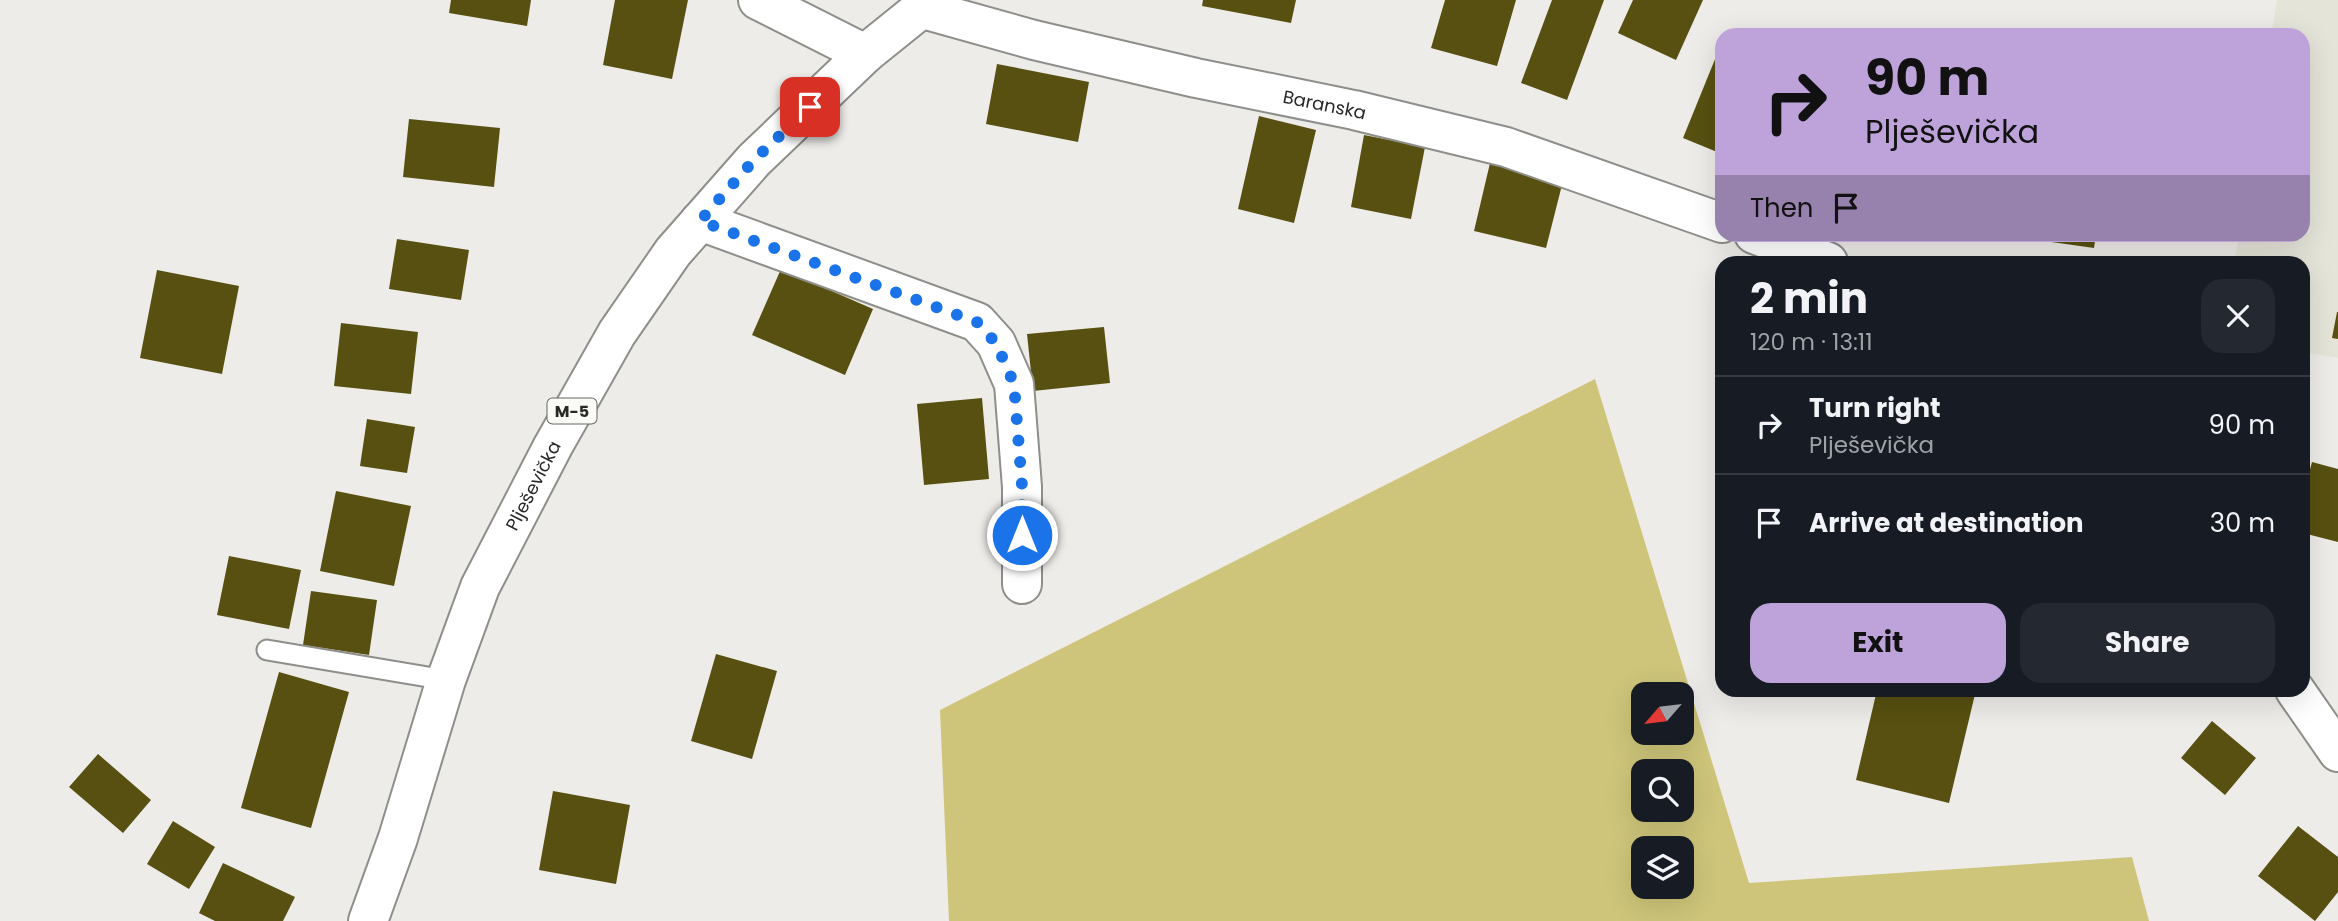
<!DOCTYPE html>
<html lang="en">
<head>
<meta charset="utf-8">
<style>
  :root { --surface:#171b24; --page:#242831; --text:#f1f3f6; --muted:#9ea1a6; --line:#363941; --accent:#bda3da }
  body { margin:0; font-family:Poppins,sans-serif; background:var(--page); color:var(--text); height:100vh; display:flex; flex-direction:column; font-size:26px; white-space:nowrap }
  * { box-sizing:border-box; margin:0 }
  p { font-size:23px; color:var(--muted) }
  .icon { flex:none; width:38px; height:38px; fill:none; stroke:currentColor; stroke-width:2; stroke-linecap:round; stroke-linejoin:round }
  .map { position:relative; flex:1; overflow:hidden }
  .panel { position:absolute; left:1715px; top:256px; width:595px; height:441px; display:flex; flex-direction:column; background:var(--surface); border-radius:21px; box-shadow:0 7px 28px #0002 }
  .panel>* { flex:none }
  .guide { position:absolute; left:1715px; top:28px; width:595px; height:214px; border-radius:21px; box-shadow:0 7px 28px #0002; background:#bda3da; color:#111; overflow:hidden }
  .needle { width:46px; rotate:242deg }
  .tools { position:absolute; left:1631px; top:682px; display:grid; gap:14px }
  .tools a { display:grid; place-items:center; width:63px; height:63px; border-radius:14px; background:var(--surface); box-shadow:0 7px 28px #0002; font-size:35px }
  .pin { position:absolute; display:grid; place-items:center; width:60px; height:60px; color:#fff; margin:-30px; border-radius:14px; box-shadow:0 4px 10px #0006 }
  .me { position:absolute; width:77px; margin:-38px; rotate:0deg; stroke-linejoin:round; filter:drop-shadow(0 0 5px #0008) }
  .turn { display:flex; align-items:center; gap:24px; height:147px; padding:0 35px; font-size:32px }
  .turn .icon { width:91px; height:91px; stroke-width:2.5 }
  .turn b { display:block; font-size:49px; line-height:60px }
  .then { display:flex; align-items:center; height:66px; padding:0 35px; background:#0003; gap:14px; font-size:26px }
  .round { display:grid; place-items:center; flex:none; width:74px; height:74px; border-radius:21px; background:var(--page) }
  .headline { display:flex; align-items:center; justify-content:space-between; height:119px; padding:0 35px }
  h1 { font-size:42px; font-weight:700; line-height:52px }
  .button { display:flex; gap:14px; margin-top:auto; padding:14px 35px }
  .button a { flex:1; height:80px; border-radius:21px; background:var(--accent); color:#111; font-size:28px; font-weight:700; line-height:80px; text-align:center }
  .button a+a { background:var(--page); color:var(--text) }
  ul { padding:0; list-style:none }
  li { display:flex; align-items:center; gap:21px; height:98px; padding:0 35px; border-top:2px solid var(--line) }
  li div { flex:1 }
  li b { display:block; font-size:26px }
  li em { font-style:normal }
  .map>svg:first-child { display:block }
  .built { fill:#e5e4d9 }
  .green { fill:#cec57a; fill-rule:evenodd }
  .building { fill:#575010 }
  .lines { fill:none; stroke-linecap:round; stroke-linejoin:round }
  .lane-casing { stroke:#8e8e8a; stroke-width:23 }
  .street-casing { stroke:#8e8e8a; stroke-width:42 }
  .primary-casing { stroke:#8e8e8a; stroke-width:42 }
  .lane { stroke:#fff; stroke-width:19 }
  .street { stroke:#fff; stroke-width:38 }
  .primary { stroke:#fff; stroke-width:38 }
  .route { stroke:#1a73e8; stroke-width:12; stroke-dasharray:0 21.6 }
  .labels { text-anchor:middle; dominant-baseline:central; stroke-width:7; stroke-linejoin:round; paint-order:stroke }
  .shield { fill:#fafaf6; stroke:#676765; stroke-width:2 }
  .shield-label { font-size:16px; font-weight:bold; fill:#282827 }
  .street-label { font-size:18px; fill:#282827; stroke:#fafaf6 }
</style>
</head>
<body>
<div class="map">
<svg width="2338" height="921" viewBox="0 0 2338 921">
  <rect width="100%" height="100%" fill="#edece9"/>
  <path class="built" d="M2277,0H2338V358L2303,352V262H2234L2239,235L2303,234V35H2271Z"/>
  <path class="green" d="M1595,379L1749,883L2132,857L2149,921H949L940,710ZM1643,695H1682V733H1643ZM1643,772H1682V810H1643ZM1643,849H1682V887H1643Z"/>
  <path class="building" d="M451,0H531L527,26L449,13Z
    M615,0H688L672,79L603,65Z
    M1203,0H1296L1291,23L1202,6Z
    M1445,0H1516L1497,66L1431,48Z
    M1552,0H1604L1567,100L1521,83Z
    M1633,0H1703L1676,60L1618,33Z
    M1722,42V154L1683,138Z
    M997,64L1089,82L1078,142L986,124Z
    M1259,116L1316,130L1294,223L1238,209Z
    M409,119L500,128L494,187L403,177Z
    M1364,135L1425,147L1411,219L1351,207Z
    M1490,163L1563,181L1546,248L1474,231Z
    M2025,234H2096L2094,248L2024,238Z
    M397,239L469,250L461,300L389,289Z
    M781,269L873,309L845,375L752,335Z
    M157,270L239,286L222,374L140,358Z
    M2337,312H2338V339L2332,338Z
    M341,323L418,332L411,394L334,386Z
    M1104,327L1110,383L1033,391L1027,334Z
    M982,398L989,479L924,485L917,404Z
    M367,419L415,427L407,473L360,466Z
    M2312,462L2338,469V542L2303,533V495Z
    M336,491L411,506L394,586L320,571Z
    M229,556L301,570L289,629L217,615Z
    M311,591L377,600L369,655L303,645Z
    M716,654L777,671L752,759L691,741Z
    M279,672L349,692L311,828L241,808Z
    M1877,690H1976L1949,803L1856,780Z
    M2212,721L2256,758L2225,795L2181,758Z
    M98,754L151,800L123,833L69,787Z
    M553,791L630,805L616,884L539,870Z
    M173,821L215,847L189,889L147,864Z
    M2298,826L2338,857V892L2315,921L2258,876Z
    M223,863L295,897L283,921H215L199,913Z"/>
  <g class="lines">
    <g class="lane-casing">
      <path id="lane" d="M267,650L446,680"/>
    </g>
    <g class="street-casing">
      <g id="street">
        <path d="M758,0L865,54"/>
        <path id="s1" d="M923,9L1034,40L1196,78L1354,110L1506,147L1722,223"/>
        <path d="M700,221L977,322L996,343L1014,384L1022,487V584"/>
        <path d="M1754,234L1828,262"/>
        <path d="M2295,690L2338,752"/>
      </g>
    </g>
    <g class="primary-casing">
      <g id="primary">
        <path id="s2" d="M368,921L398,838L446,680L480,587L553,446L617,333L673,252L754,160L865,54L932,0"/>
      </g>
    </g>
    <use href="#lane" class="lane"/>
    <use href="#street" class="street"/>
    <use href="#primary" class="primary"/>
  </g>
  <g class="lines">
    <path class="route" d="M810,107L754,160L700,221L977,322L996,343L1014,384L1022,486V535"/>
  </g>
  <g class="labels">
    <rect class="shield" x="547.5" y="398.5" width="49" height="25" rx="5"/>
    <g class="shield-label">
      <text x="572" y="411">M-5</text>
    </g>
    <g class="street-label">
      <text stroke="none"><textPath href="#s1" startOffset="413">Baranska</textPath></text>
      <text stroke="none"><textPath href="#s2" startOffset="467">Plješevička</textPath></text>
    </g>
  </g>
</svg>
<div class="tools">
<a><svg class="needle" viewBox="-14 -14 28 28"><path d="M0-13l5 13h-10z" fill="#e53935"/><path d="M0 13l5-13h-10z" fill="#9ea1a6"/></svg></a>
<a><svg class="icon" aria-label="search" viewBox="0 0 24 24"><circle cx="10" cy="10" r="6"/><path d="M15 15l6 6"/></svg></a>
<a><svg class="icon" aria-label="layers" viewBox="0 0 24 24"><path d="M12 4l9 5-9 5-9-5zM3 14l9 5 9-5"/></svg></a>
</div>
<div class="pin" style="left:810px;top:107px;background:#d93025"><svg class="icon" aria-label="arrive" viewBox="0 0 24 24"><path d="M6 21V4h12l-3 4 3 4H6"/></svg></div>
<svg class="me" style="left:1022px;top:535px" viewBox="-20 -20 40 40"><circle r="17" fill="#1a73e8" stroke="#fff" stroke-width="3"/><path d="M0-11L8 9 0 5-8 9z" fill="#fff"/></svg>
<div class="guide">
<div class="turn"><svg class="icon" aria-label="right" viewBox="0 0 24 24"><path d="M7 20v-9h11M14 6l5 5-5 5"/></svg><div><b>90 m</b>Plješevička</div></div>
<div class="then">Then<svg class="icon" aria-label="arrive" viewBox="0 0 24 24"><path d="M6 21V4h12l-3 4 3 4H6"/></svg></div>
</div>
<section class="panel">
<div class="headline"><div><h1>2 min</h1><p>120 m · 13:11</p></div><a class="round"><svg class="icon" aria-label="close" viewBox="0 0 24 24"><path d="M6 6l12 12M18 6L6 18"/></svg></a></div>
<ul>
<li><svg class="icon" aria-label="right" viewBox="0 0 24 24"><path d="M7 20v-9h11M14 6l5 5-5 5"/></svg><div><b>Turn right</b><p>Plješevička</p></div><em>90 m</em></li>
<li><svg class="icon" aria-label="arrive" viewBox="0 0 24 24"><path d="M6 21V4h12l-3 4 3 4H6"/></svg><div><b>Arrive at destination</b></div><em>30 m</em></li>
</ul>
<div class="button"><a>Exit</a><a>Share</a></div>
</section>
</div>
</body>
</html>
